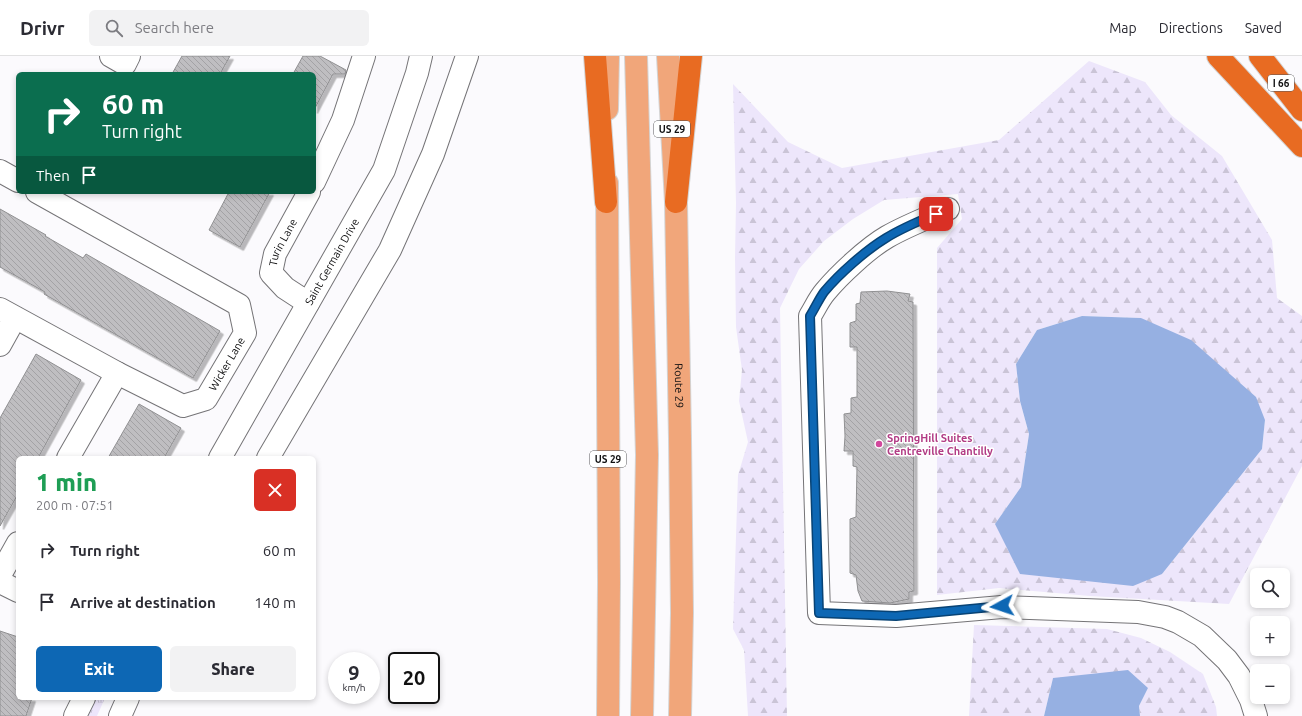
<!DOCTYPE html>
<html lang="en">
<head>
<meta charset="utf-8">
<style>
  :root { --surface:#fff; --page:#f2f2f3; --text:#2b2b33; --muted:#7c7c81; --line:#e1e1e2; --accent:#0d67b4 }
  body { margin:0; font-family:Ubuntu,sans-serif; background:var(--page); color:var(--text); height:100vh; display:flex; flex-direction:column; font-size:15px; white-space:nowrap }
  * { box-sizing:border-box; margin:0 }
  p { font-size:13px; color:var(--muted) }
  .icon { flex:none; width:22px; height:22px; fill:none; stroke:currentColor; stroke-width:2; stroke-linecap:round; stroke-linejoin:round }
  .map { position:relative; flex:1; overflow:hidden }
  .details { position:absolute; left:16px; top:400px; width:300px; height:244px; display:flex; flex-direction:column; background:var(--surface); border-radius:6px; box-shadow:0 2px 6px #0003 }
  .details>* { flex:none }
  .hud { position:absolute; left:16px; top:16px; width:300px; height:122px; border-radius:6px; box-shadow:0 2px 6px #0003; background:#0b6e4f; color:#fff; overflow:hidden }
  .tools { position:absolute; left:1250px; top:512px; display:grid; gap:8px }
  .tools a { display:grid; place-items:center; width:40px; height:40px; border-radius:6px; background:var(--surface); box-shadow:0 2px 6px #0003; font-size:20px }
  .speed { position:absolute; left:328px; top:596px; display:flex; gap:8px; font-size:20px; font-weight:700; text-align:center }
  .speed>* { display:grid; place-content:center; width:52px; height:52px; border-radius:50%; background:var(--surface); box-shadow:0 2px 6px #0003; line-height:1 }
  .speed small { font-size:10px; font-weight:400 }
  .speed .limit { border:2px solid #111; border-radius:6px; background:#fff; color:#111 }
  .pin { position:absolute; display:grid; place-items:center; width:34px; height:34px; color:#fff; margin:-17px; border-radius:8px; box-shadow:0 2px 6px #0006 }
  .me { position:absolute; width:44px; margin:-22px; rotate:265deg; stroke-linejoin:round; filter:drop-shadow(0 0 3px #0008) }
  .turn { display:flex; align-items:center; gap:14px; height:84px; padding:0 20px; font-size:18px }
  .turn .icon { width:52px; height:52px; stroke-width:2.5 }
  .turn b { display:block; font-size:28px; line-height:34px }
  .then { display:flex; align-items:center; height:38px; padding:0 20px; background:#0003; gap:8px; font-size:15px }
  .round { display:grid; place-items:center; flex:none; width:42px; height:42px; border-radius:6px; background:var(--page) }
  .headline { display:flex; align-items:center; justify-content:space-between; height:68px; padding:0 20px }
  h1 { font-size:24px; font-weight:800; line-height:30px; color:#1e9e55 }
  .primary-button { display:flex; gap:8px; margin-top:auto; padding:8px 20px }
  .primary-button a { flex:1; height:46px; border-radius:6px; background:var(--accent); color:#fff; font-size:16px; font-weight:800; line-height:46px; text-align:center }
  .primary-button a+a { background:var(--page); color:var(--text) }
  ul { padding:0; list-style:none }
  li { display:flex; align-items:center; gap:12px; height:52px; padding:0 20px }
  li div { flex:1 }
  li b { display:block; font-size:15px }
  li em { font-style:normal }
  header { display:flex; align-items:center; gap:24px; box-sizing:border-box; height:56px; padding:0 20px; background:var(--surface); border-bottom:1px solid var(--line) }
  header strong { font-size:19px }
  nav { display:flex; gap:22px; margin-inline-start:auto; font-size:14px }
  .search { width:280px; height:36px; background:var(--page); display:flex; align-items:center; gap:10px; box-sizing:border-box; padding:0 14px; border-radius:6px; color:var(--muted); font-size:15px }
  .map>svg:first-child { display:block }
  .grass { fill:url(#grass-tufts) }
  .forest { fill:url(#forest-firs); fill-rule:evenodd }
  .water { fill:#96b0e2 }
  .building { fill:url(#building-back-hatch); stroke:#909092; filter:url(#shadow) }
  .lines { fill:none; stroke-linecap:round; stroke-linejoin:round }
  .minor-casing { stroke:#757477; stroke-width:24 }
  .major-casing { stroke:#d4d4d4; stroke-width:24 }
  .highway-casing { stroke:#d4d4d4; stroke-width:24 }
  .minor { stroke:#fff; stroke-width:22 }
  .major { stroke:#f1a67a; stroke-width:22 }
  .highway { stroke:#e86b22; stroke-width:22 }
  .route-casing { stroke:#084375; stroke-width:10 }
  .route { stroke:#0d67b4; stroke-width:7 }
  .hotel-dot { fill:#d1479c; stroke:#fff; stroke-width:1.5 }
  .labels { text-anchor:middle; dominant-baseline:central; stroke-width:3; stroke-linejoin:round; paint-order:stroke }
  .shield { fill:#fff; stroke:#575758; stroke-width:1 }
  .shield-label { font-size:10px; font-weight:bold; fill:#0f0f10 }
  .street-label { font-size:11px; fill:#0f0f10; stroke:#fff }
  .hotel-label { font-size:11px; font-weight:bold; fill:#b23c85; stroke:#fff; text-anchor:start }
</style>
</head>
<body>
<header>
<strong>Drivr</strong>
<div class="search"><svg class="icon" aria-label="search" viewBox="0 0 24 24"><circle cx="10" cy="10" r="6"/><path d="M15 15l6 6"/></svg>Search here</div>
<nav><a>Map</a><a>Directions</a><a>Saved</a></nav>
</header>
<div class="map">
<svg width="1302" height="660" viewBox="0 0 1302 660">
  <defs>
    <pattern id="grass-tufts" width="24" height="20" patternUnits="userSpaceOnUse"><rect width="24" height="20" fill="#ede6fb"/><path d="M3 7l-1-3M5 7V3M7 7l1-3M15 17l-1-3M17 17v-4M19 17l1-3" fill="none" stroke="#cac4d6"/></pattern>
    <pattern id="forest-firs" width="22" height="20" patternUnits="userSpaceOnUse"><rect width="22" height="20" fill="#ede6fb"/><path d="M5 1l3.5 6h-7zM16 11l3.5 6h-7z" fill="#cac4d6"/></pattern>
    <pattern id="building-back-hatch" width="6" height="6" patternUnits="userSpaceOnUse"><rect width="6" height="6" fill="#bfbec1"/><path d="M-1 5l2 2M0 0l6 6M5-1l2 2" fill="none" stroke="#a3a2a5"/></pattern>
    <filter id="shadow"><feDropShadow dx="3.5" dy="3.5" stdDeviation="0" flood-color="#0004"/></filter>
  </defs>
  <rect width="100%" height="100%" fill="#fbfafd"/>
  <path class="grass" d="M96,642H105L97,660H88Z"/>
  <path class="forest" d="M1089,5L1145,26L1171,59L1222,100L1272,184L1277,242L1302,260V410L1229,548L1090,540L999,532L937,539V192L962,163L958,138L884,144L853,163L824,185L799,213L780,252L787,660H748L744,594L733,573L738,419L748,386L739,345L742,314L736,271L735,202L736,147L733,28L788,86L842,112L999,84ZM1082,260L1141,262L1265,364L1262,393L1162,518L995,468L1021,431L1029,378L1020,345L1016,308L1037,274Z
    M974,569L1107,573L1141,582L1170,596L1203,618L1216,651L1217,660H1140L1139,650L1148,632L1053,622L1044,660H969Z"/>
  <path class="water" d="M1082,260L1141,262L1191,284L1256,341L1265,364L1262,393L1162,518L1133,530L1020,518L995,468L1021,431L1029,378L1020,345L1016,308L1037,274Z
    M1128,614L1148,632L1139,650L1140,660H1044L1053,622Z"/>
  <path class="building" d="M182,0H230L220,18H172Z
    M303,0H320L346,14L345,18H333L314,54V18H293Z
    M229,136H270L240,191L209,174Z
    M0,153L46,179L45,180L83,202L86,198L220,275L193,322L44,238L45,236L0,211Z
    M887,235L910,238L908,245L913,246L914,535L909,536V543L890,547L862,545L858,535L856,519L850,517V463L856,461L857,411L853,410V395H844L845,380L844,358L851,357V342L857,341V291H850V267L856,265V248L860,247L861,236Z
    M36,298L81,324L38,402H18V438L0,470V362Z
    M139,348L181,372L164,402H108Z
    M0,575L18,581V642H32L26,660H0Z"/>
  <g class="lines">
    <g class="minor-casing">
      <g id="minor">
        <path d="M111,0L125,8L129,0"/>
        <path d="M0,115L18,125"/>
        <path d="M314,126L343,64L364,0"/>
        <path d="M948,153C927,162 906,170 887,181C868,192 839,219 825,236C819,243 815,252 810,260L819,557L896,560L1002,551L1138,556L1165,561L1178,566L1202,580L1227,604L1239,620L1251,644L1256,660"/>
        <path id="s1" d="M308,247L285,232L271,217L275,198L309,136"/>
        <path id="s2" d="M0,253L117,317L183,350L206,343L245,277L239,249L37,136"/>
        <path d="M0,289L15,262"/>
        <path d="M68,402L117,317"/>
        <path id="s3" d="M220,402L384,114L417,17L421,0"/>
        <path d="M268,402L390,194L433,98L467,0"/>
        <path d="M0,519L18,487"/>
        <path d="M0,526L18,535"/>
        <path d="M75,660L84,642"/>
        <path d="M120,660L128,642"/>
      </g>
    </g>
    <g class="major-casing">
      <g id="major">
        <path d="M636,0L647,399L642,660"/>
        <path id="s4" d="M668,0L676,146L680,383L682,557L680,660"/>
        <path d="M607,53L608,0"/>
        <path d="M607,127L609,526L608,660"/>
      </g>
    </g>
    <g class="highway-casing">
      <path id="highway" d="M595,0L606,146
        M1218,0L1302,90
        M1260,0L1302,54
        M676,146L691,0"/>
    </g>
    <use href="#minor" class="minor"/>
    <use href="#major" class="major"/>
    <use href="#highway" class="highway"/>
  </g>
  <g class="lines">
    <g class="route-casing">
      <path id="route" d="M936,158C919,165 902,172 886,182C866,194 839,218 824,236C819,243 815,252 810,260L819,557L896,560L1002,550"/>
    </g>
    <use href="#route" class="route"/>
  </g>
  <circle class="hotel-dot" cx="879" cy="388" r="4"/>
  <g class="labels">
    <g class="shield">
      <rect x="1268" y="19" width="26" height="16" rx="3"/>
      <rect x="654" y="65" width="36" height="16" rx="3"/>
      <rect x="590" y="395" width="36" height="16" rx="3"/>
    </g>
    <g class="shield-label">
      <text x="1281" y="27">I 66</text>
      <text x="672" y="73">US 29</text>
      <text x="608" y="403">US 29</text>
    </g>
    <g class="street-label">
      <text stroke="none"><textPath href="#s1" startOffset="81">Turin Lane</textPath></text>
      <text stroke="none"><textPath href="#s3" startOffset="226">Saint Germain Drive</textPath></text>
      <text stroke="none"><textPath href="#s2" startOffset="272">Wicker Lane</textPath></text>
      <text stroke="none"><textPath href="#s4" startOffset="330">Route 29</textPath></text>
    </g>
    <g class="hotel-label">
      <text x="887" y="382">SpringHill Suites<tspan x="887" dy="13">Centreville Chantilly</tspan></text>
    </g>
  </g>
</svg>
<div class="tools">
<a><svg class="icon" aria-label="search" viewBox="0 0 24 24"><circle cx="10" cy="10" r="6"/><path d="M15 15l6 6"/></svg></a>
<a>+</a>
<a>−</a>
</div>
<div class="speed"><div>9<small>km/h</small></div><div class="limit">20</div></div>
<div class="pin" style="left:936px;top:158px;background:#d93025"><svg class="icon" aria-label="arrive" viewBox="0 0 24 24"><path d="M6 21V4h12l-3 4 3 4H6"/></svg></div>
<svg class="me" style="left:1002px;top:550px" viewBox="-20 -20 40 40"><path d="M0-17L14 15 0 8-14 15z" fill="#0d67b4" stroke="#fff" stroke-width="4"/></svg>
<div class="hud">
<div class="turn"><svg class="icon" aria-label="right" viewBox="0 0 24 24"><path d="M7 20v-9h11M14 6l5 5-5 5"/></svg><div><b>60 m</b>Turn right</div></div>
<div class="then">Then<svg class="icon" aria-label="arrive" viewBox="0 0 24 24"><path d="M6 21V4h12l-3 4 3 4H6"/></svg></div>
</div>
<section class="details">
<div class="headline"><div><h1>1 min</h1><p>200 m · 07:51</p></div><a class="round" style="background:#d93025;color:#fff"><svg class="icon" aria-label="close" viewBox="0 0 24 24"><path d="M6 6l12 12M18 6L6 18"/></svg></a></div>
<ul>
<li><svg class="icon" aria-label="right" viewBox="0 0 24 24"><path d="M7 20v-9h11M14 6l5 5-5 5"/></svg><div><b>Turn right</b></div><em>60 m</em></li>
<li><svg class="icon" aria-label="arrive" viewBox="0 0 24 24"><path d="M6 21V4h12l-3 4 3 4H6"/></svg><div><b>Arrive at destination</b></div><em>140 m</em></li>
</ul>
<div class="primary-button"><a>Exit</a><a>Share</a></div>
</section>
</div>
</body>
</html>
